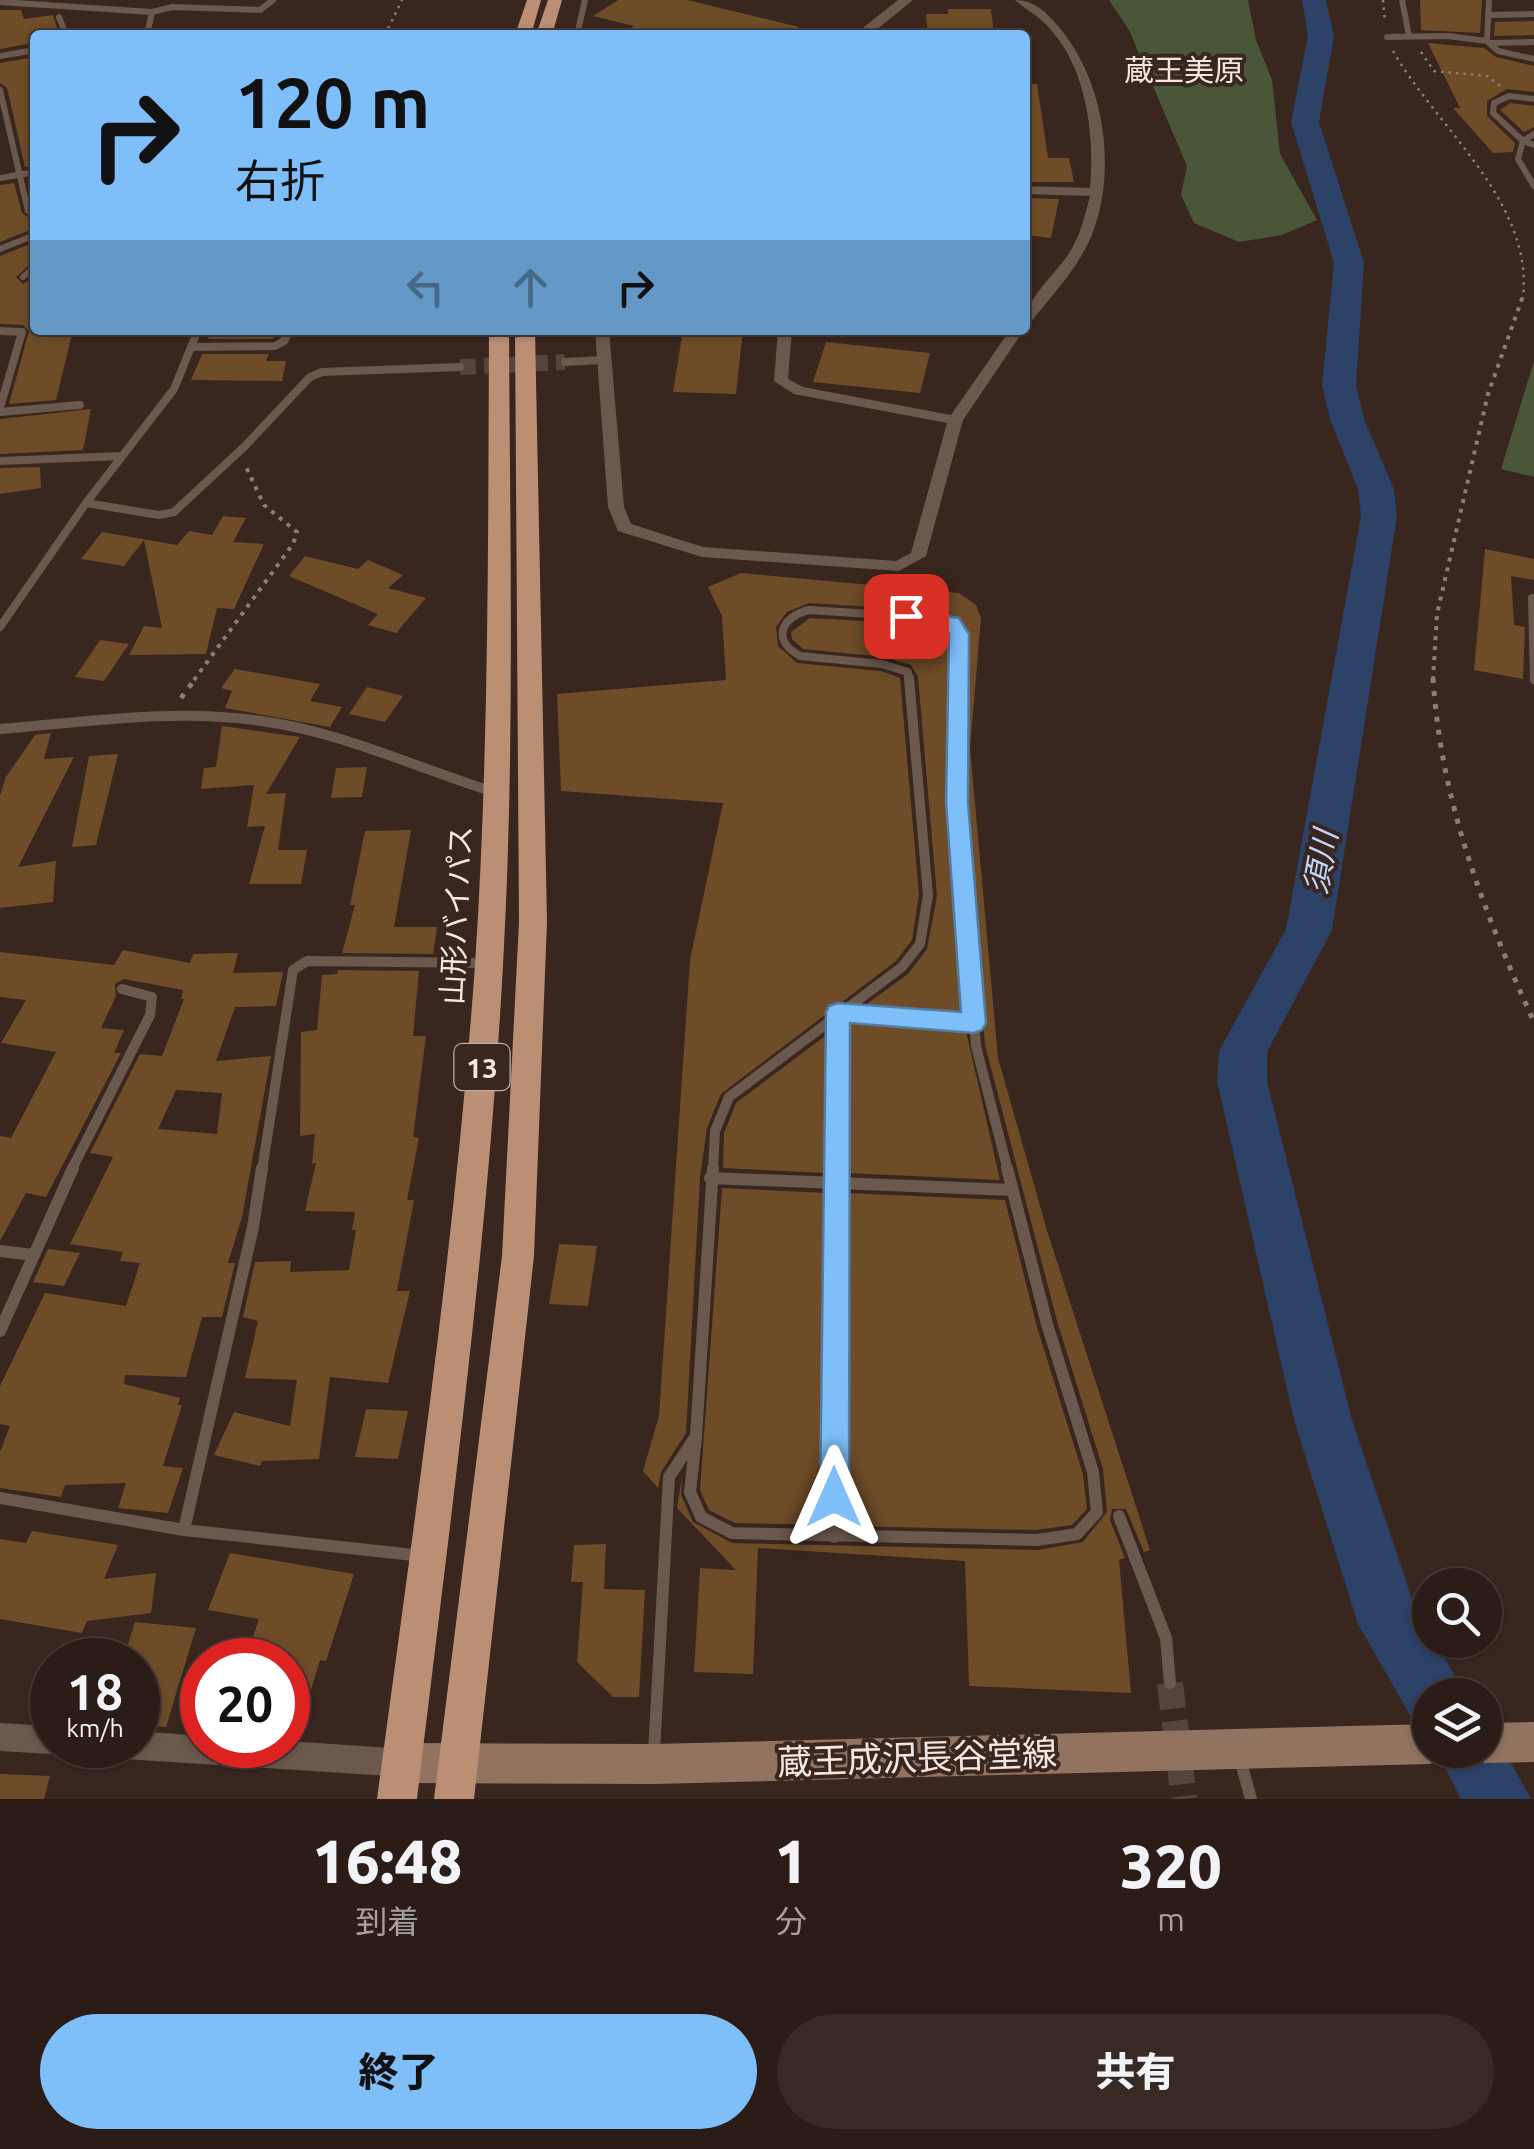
<!DOCTYPE html>
<html lang="ja">
<head>
<meta charset="utf-8">
<style>
  :root { --surface:#2b1c17; --page:#372924; --text:#f1f3f6; --muted:#a6a1a1; --line:#473a36; --accent:#7ebef9 }
  body { margin:0; font-family:Ubuntu,"Noto Sans JP",sans-serif; background:var(--page); color:var(--text); height:100vh; display:flex; flex-direction:column; font-size:38px; white-space:nowrap }
  * { box-sizing:border-box; margin:0 }
  p { font-size:32px; color:var(--muted) }
  .icon { flex:none; width:55px; height:55px; fill:none; stroke:currentColor; stroke-width:2; stroke-linecap:round; stroke-linejoin:round }
  .map { position:relative; height:1799px; overflow:hidden }
  .sheet { display:flex; flex-direction:column; background:var(--surface); flex:1 }
  .sheet>* { flex:none }
  .top-card { position:absolute; left:30px; top:30px; width:1000px; height:305px; border-radius:10px; box-shadow:0 2px 8px #0004,0 0 0 2px var(--line); background:#7ebef9; color:#111; overflow:hidden }
  .controls { position:absolute; left:1412px; top:1568px; display:grid; gap:20px }
  .controls a { display:grid; place-items:center; width:90px; height:90px; border-radius:50%; background:var(--surface); box-shadow:0 2px 8px #0004,0 0 0 2px var(--line); font-size:50px }
  .speed { position:absolute; left:30px; top:1638px; display:flex; gap:20px; font-size:50px; font-weight:700; text-align:center }
  .speed>* { display:grid; place-content:center; width:130px; height:130px; border-radius:50%; background:var(--surface); box-shadow:0 2px 8px #0004,0 0 0 2px var(--line); line-height:1 }
  .speed small { font-size:25px; font-weight:400 }
  .speed .limit { border:15px solid #d22; background:#fff; color:#111 }
  .pin { position:absolute; display:grid; place-items:center; width:85px; height:85px; color:#fff; margin:-42px; border-radius:20px; box-shadow:0 5px 15px #0006 }
  .me { position:absolute; width:110px; margin:-55px; rotate:0deg; stroke-linejoin:round; filter:drop-shadow(0 0 8px #0008) }
  .turn { display:flex; align-items:center; gap:35px; height:210px; padding:0 40px; font-size:45px }
  .turn .icon { width:130px; height:130px; stroke-width:2.5 }
  .turn b { display:block; font-size:70px; line-height:85px }
  .lanes { display:flex; align-items:center; height:95px; padding:0 40px; background:#0003; justify-content:center; gap:50px; direction:ltr }
  .lanes .off { opacity:.35 }
  .eta { display:flex; justify-content:space-evenly; align-items:center; height:170px; text-align:center }
  .eta b { font-size:60px; font-weight:800; line-height:70px }
  .action { display:flex; gap:20px; margin-top:auto; padding:20px 40px }
  .action a { flex:1; height:115px; border-radius:60px; background:var(--accent); color:#111; font-size:40px; font-weight:800; line-height:115px; text-align:center }
  .action a+a { background:var(--page); color:var(--text) }
  .map>svg:first-child { display:block }
  .green { fill:#495738 }
  .lines { fill:none; stroke-linecap:round; stroke-linejoin:round }
  .river { fill:#2c4267; fill-rule:evenodd }
  .building { fill:#6e4c28; fill-rule:evenodd }
  .minor-tunnel-far1 { stroke:#55433c; stroke-width:16; stroke-dasharray:16 8; stroke-linecap:butt }
  .minor-tunnel { stroke:#55433c; stroke-width:26; stroke-dasharray:26 12; stroke-linecap:butt }
  .path-far2 { stroke:#8d7d77; stroke-width:2.5; stroke-dasharray:2.5 5; stroke-linecap:butt }
  .path-far1 { stroke:#8d7d77; stroke-width:4; stroke-dasharray:4 6; stroke-linecap:butt }
  .path { stroke:#8d7d77; stroke-width:5; stroke-dasharray:5 8; stroke-linecap:butt }
  .service-far3 { stroke:#6c594d; stroke-width:6 }
  .service-far2 { stroke:#6c594d; stroke-width:8 }
  .service-far1 { stroke:#6c594d; stroke-width:10 }
  .service { stroke:#6c594d; stroke-width:12 }
  .minor { fill:#6c594d; fill-rule:evenodd }
  .tertiary { fill:#6c594d; fill-rule:evenodd }
  .secondary { fill:#917360; fill-rule:evenodd }
  .trunk { fill:#ba8f74; fill-rule:evenodd }
  .route { fill:#7ebef9; stroke:#527ca2; stroke-width:2.5 }
  .labels { text-anchor:middle; dominant-baseline:central; stroke-width:8; stroke-linejoin:round; paint-order:stroke }
  .shield { fill:#39261f; stroke:#bcada8; stroke-width:2.5 }
  .shield-label { font-size:28px; font-weight:bold; fill:#f4e7e2 }
  .far-quarter-label { font-size:30px; fill:#f4e7e2; stroke:#39261f }
  .street-label { font-size:30px; fill:#f4e7e2; stroke:#39261f }
  .water-label { font-size:32px; font-style:italic; fill:#bfd7fe; stroke:#39261f }
  .near-street-label { font-size:35px; fill:#f4e7e2; stroke:#39261f }
</style>
</head>
<body>
<div class="map">
<svg width="1534" height="1799" viewBox="0 0 1534 1799">
  <rect width="100%" height="100%" fill="#39261f"/>
  <path class="green" d="M1109,0H1248L1256,40L1272,80L1280,154L1317,220L1282,235L1239,242L1194,223L1181,195L1187,166L1129,30Z
    M1534,361V477L1501,469Z"/>
  <g class="lines">
    <path class="river" d="M1302,0H1326L1334,36L1319,122L1364,263L1356,385L1364,419L1394,489L1397,516L1332,930L1267,1052V1081L1352,1420L1415,1608L1430,1632V1640H1435L1465,1695H1430V1725L1411,1717L1358,1624L1294,1420L1217,1081L1219,1051L1286,929L1361,516L1358,489L1330,419L1322,385L1334,263L1291,122L1308,36Z
      M1485,1725L1491,1727L1531,1799H1461L1436,1750H1485Z"/>
  </g>
  <path class="building" d="M618,0H687L799,27L798,35H621L634,26L593,16Z
    M1420,0H1482L1480,33L1421,30Z
    M948,9H991L994,35H928L926,14H948Z
    M0,10H21L24,19L53,15L59,35H30L33,43L0,49Z
    M1534,21V35L1494,36L1495,22Z
    M1428,43L1484,48L1496,57L1534,66V92L1507,89L1487,101V116L1515,143L1513,152L1493,153L1453,108H1460Z
    M35,57V165L25,167L7,88L0,83V63Z
    M1025,84H1037L1048,158H1069L1074,182H1025Z
    M1510,103L1534,106V127L1524,132L1500,110Z
    M35,179V228L0,242V185L14,183L22,213L29,218L35,210L28,180Z
    M1025,198L1059,199L1051,238L1025,235Z
    M35,242V260L16,277L23,284L35,276V330H73L56,400L9,404L29,331L23,325L0,324V256Z
    M211,330H276L273,339H208Z
    M683,330H743L736,394L673,392Z
    M826,342L930,353L920,393L813,382Z
    M202,354H269L266,361H286L282,381L191,380Z
    M91,409L83,450L0,454V419Z
    M40,467L41,488L0,494V468Z
    M223,516L246,518L233,542L264,544L234,609L217,608L206,654L129,655L144,626L162,628L144,540L124,566L81,559L102,532L177,545L189,531L212,535Z
    M1485,549L1534,559V580L1511,576L1514,625L1525,627L1523,679L1474,670Z
    M305,556L358,569L368,560L403,575L388,588L426,598L396,633L368,625L378,614L289,576Z
    M741,573L959,593L976,605L981,618L970,748L998,1058L1048,1234L1150,1550L1144,1552L1126,1509H1112L1110,1520L1125,1558L1119,1560L1131,1693L969,1686L965,1561L758,1548L753,1674L694,1672L700,1568L736,1570L677,1508L682,1476L681,1495L693,1522L732,1543L1038,1550L1083,1542L1107,1512L1103,1469L1057,1321L985,1045L966,802V641L957,622L934,611L809,603L787,612L776,627L778,646L797,663L881,671L900,678L919,895L912,940L896,961L721,1094L707,1128L700,1177L686,1433L661,1472L658,1488L643,1471L659,1416L690,960L723,803L561,791L557,694L726,680L722,616L708,587Z
    M810,618L932,625L950,637L948,802L965,1014L864,1006L908,974L927,949L937,896L918,677L911,665L884,657L803,649L792,639L791,632Z
    M100,640L129,644L104,681L75,677Z
    M235,669L320,684L310,701L342,707L330,727L225,708L232,691L221,688Z
    M367,687L403,696L385,722L349,714Z
    M222,726L300,737L266,794L286,793L278,850H307L301,884H249L265,826L247,827L254,785L201,789L204,768L216,767Z
    M51,733L44,759L74,757L18,867L56,861L53,902L0,908V796L6,777L35,735Z
    M118,754L96,845L72,847L89,756Z
    M367,767L362,797L331,798L336,768Z
    M411,830L394,927H437L433,954L342,953L355,905H350L365,831Z
    M123,950L190,963L193,954L238,953L233,973L283,972L276,1006L235,1007L216,1061L271,1056L242,1217L228,1263H235L222,1317H202L186,1377L125,1375L124,1384L180,1398L178,1405H182L163,1466L183,1468L168,1513L118,1508L126,1483L65,1485L61,1497L0,1488V1452L10,1426L0,1424V1386L45,1293L126,1306L140,1263L120,1261L123,1252L70,1244L113,1157L90,1153L140,1054L162,1056L184,999H181L183,990L124,979L115,984L116,996L101,1028L124,1030L114,1053H121L46,1197L26,1193L0,1241V1136L11,1138L56,1052L1,1043L26,1000L0,997V952L114,965ZM176,1090L222,1093L217,1134L158,1129Z
    M338,970L419,971L413,1036H426L413,1137L419,1138L407,1200H414L397,1291H410L388,1383L330,1377L319,1459L262,1461L260,1466L214,1455L234,1412L290,1426L297,1380L245,1378L258,1321L243,1317L255,1262L291,1261L290,1272L349,1270L356,1230H352L355,1212L305,1211L316,1163L312,1164L315,1134L300,1136L301,1032L317,1030L322,975L337,974Z
    M847,1022L966,1031L1000,1180L847,1173Z
    M829,1033L827,1173L723,1168L724,1133L736,1103Z
    M722,1188L827,1193L824,1525L735,1523L709,1510L700,1490Z
    M847,1193L1005,1200L1037,1327L1083,1474L1087,1509L1072,1525L1036,1530L844,1526Z
    M559,1244L597,1246L588,1306L549,1304Z
    M48,1249L80,1253L64,1286L33,1282Z
    M366,1409L408,1411L398,1459L355,1457Z
    M32,1531L118,1545L104,1579L156,1573L151,1613L87,1621L82,1633L0,1619V1539L26,1543Z
    M606,1544L604,1589L645,1590L639,1697H613L577,1662L583,1582H571L574,1545Z
    M230,1553L354,1574L326,1661L320,1660L296,1738H288V1654L249,1648L259,1619L208,1610Z
    M135,1622L196,1628L166,1727L138,1725V1660H123Z
    M0,1774L50,1776L44,1799H0Z"/>
  <g class="lines">
    <path class="minor-tunnel-far1" d="M460,367L565,362"/>
    <path class="minor-tunnel" d="M1170,1683L1184,1799"/>
    <path class="path-far2" d="M1383,0L1385,22
      M385,35L402,0
      M1393,51C1436,127 1534,202 1523,298
      M1421,52L1434,71L1487,76L1500,86"/>
    <path class="path-far1" d="M194,680L293,544L297,532L264,505L246,467
      M1433,680L1437,614L1488,394L1523,296"/>
    <path class="path" d="M1433,678C1441,802 1483,910 1534,1022
      M181,698L196,678"/>
    <path class="service-far3" d="M1402,0L1409,36
      M1489,0L1487,41L1498,51L1534,59
      M0,2L152,12L172,7L260,10L273,0
      M1488,15L1534,14
      M59,17L66,35
      M147,35L152,12
      M577,35L585,0
      M1387,37L1448,36L1487,41
      M1490,43L1534,42
      M0,56L35,50
      M0,90L28,211
      M1534,99L1509,96L1494,103L1493,113L1523,141L1518,159L1534,186
      M1534,134L1523,141L1534,145
      M0,178L35,172
      M0,249L35,235
      M23,277L35,267"/>
    <path class="service-far2" d="M0,331L22,332L0,408
      M192,347L275,346L284,341L290,330
      M565,362L603,360
      M0,412L80,405
      M0,461L121,456
      M86,503L159,515L174,512L245,446L310,377L322,372L460,367
      M1532,598L1534,680
      M0,627L86,503L174,389L198,330
      M909,680L908,672L882,664L800,656C771,640 781,617 809,610L934,618C969,628 958,650 957,680"/>
    <path class="service-far1" d="M957,678V802L976,1046L1008,1171
      M0,729C86,722 175,708 261,721C343,732 419,769 497,793
      M71,1171L150,1015L152,997L122,989
      M262,1171L293,970L307,961L488,963
      M713,1171L715,1131L729,1097L902,967L920,944L928,895L909,678
      M837,1171L838,1013L974,1023"/>
    <path class="service" d="M710,1178L1012,1190
      M0,1251L33,1255
      M0,1331L73,1168
      M696,1436L690,1492L701,1517L732,1533L1037,1540L1077,1534L1097,1512L1093,1472L1047,1324L1007,1168
      M696,1436L713,1168
      M0,1498L184,1530L423,1556
      M1119,1516L1166,1638L1170,1683
      M184,1530L253,1227L262,1168
      M834,1537L837,1168
      M654,1753L669,1477L696,1436
      M1240,1759L1251,1799"/>
    <path class="minor" d="M1015,0C1034,0 1046,12 1058,26C1103,78 1117,164 1094,229C1082,264 1053,294 1030,323L1025,324C1025,297 1058,273 1071,250C1081,233 1085,215 1090,196L1025,194V186L1090,188C1095,131 1086,59 1040,19C1032,12 1022,7 1015,0Z
      M595,330H609L624,507L631,524L703,547L896,561L911,553L947,423L794,394L774,381L778,330H792L788,379L803,387L951,415L1010,330H1024L963,420L926,556L899,571L702,557L618,531L608,507Z
      M0,1723L52,1726V1745H64L62,1750L52,1754L0,1751Z
      M138,1731L202,1736V1745H288V1741L405,1749L415,1753L419,1763L415,1773L405,1777L125,1759L115,1755L111,1745H138Z"/>
    <path class="tertiary" d="M898,0H913L870,35H854Z"/>
    <path class="secondary" d="M1534,1722V1762L1485,1763L1471,1757L1468,1750H1485V1723Z
      M1430,1724V1750H1447L1444,1758L1430,1764L654,1784L405,1783L391,1777L385,1763L391,1749L405,1743L654,1744Z"/>
    <path class="trunk" d="M527,0H541L531,35H515Z
      M548,0H562L552,35H536Z
      M489,330H509C510,541 515,754 503,965C488,1244 450,1521 417,1799H377C414,1522 455,1245 475,965C489,754 488,541 489,330Z
      M515,330H535L547,922L534,1256L474,1799H434L502,1256L519,922Z"/>
  </g>
  <path class="route" d="M906,609L959,618L969,634L968,802L986,1023L982,1030L974,1033L850,1023L849,1497L845,1508L834,1512L824,1508L820,1497L826,1012L829,1006L838,1003L961,1012L946,802L949,634L946,628L899,620L896,616Z"/>
  <g class="labels">
    <rect class="shield" x="454.5" y="1044" width="55" height="46" rx="8"/>
    <g class="shield-label">
      <text x="482" y="1067">13</text>
    </g>
    <g class="far-quarter-label">
      <text x="1184" y="70">蔵王美原</text>
    </g>
    <g class="street-label">
      <text transform="translate(456 915) rotate(-87)">山形バイパス</text>
    </g>
    <g class="water-label">
      <text transform="translate(1320 862) rotate(-80)">須川</text>
    </g>
    <g class="near-street-label">
      <text transform="translate(917 1757) rotate(-2)">蔵王成沢長谷堂線</text>
    </g>
  </g>
</svg>
<div class="controls">
<a><svg class="icon" aria-label="search" viewBox="0 0 24 24"><circle cx="10" cy="10" r="6"/><path d="M15 15l6 6"/></svg></a>
<a><svg class="icon" aria-label="layers" viewBox="0 0 24 24"><path d="M12 4l9 5-9 5-9-5zM3 14l9 5 9-5"/></svg></a>
</div>
<div class="speed"><div>18<small>km/h</small></div><div class="limit">20</div></div>
<div class="pin" style="left:906px;top:616px;background:#d93025"><svg class="icon" aria-label="arrive" viewBox="0 0 24 24"><path d="M6 21V4h12l-3 4 3 4H6"/></svg></div>
<svg class="me" style="left:834px;top:1497px" viewBox="-20 -20 40 40"><path d="M0-17L14 15 0 8-14 15z" fill="#7ebef9" stroke="#fff" stroke-width="4"/></svg>
<div class="top-card">
<div class="turn"><svg class="icon" aria-label="right" viewBox="0 0 24 24"><path d="M7 20v-9h11M14 6l5 5-5 5"/></svg><div><b>120 m</b>右折</div></div>
<div class="lanes"><svg class="icon off" aria-label="left" viewBox="0 0 24 24"><path d="M17 20v-9H6M10 6l-5 5 5 5"/></svg><svg class="icon off" aria-label="ahead" viewBox="0 0 24 24"><path d="M12 20V5M6 11l6-6 6 6"/></svg><svg class="icon" aria-label="right" viewBox="0 0 24 24"><path d="M7 20v-9h11M14 6l5 5-5 5"/></svg></div>
</div>
</div>
<section class="sheet">
<div class="eta">
<div><b>16:48</b><p>到着</p></div>
<div><b>1</b><p>分</p></div>
<div><b>320</b><p>m</p></div>
</div>
<div class="action"><a>終了</a><a>共有</a></div>
</section>
</body>
</html>
